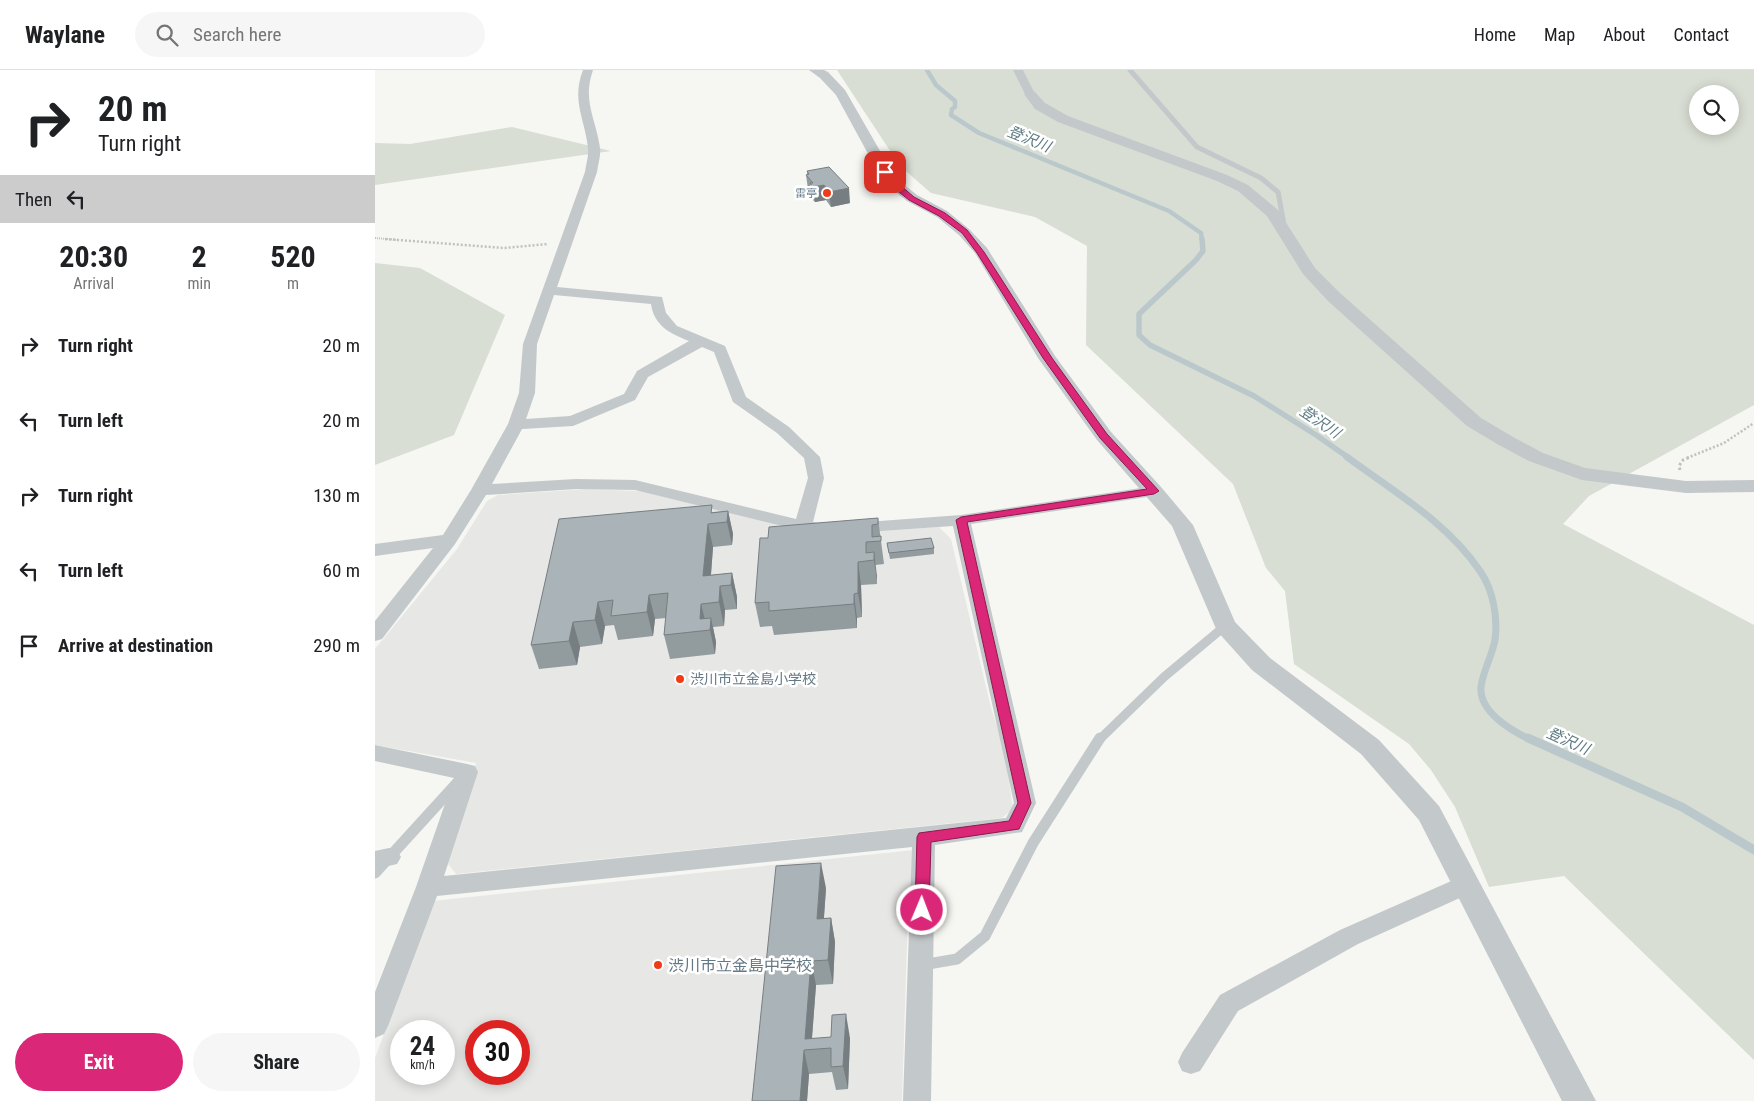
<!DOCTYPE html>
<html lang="en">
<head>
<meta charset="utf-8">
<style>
  :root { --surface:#fff; --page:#f6f6f6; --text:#202124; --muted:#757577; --line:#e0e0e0; --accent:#db2777 }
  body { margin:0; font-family:"Roboto Condensed","Noto Sans JP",sans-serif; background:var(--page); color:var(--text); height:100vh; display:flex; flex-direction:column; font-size:19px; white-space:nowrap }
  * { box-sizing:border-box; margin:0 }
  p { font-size:16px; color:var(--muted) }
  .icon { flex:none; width:28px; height:28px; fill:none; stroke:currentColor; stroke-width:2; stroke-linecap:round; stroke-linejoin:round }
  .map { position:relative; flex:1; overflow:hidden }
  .details { display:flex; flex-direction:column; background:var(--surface); width:375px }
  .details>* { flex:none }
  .banner { background:#fff; color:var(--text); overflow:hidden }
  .controls { position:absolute; left:1314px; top:15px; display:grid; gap:10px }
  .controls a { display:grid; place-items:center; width:50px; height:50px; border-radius:50%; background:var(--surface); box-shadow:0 2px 12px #0003; font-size:25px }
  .speed { position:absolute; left:15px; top:950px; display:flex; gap:10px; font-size:25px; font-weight:700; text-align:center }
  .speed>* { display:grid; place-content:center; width:65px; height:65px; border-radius:50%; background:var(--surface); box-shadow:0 2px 12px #0003; line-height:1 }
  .speed small { font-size:12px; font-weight:400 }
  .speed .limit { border:8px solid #d22; background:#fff; color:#111 }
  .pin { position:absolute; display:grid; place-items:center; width:42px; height:42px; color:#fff; margin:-21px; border-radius:10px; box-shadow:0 2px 8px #0006 }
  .me { position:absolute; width:55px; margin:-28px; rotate:1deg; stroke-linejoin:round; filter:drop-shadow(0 0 4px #0008) }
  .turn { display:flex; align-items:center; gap:18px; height:105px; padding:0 15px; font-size:22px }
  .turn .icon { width:65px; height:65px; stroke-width:2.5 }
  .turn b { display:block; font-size:35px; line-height:42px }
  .then { display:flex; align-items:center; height:48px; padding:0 15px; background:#0003; gap:10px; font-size:19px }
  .eta { display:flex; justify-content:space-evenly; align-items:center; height:85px; text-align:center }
  .eta b { font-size:30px; font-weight:700; line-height:35px }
  .action { display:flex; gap:10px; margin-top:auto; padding:10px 15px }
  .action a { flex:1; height:58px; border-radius:30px; background:var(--accent); color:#fff; font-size:20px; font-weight:700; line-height:58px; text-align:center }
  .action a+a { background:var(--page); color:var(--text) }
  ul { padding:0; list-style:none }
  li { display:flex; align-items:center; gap:15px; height:75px; padding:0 15px }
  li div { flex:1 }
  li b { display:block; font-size:19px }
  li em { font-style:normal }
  header { display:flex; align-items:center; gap:30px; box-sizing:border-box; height:70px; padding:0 25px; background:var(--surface); border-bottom:1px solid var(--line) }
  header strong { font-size:24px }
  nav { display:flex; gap:28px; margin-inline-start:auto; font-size:18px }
  .search { width:350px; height:45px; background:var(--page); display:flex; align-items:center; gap:12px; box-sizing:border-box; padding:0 18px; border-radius:28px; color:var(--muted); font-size:19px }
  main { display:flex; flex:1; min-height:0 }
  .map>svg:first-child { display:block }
  .built { fill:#e7e7e5; fill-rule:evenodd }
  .green { fill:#d8ded3; fill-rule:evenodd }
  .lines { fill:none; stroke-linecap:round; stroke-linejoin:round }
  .stream-far3 { stroke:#bac8cc; stroke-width:4.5 }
  .stream-far2 { stroke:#bac8cc; stroke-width:5.5 }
  .stream-far1 { stroke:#bac8cc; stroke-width:7 }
  .stream { stroke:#bac8cc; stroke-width:9 }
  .path-far2 { stroke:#bfc1c3; stroke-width:2; stroke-dasharray:1 1; stroke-linecap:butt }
  .path-far1 { stroke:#bfc1c3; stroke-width:2.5; stroke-dasharray:2 2; stroke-linecap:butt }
  .path { stroke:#bfc1c3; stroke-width:3; stroke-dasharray:2.5 2.5; stroke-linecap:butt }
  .service-far2 { stroke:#c3c8cb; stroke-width:5 }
  .service-far1 { stroke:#c3c8cb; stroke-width:9 }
  .service { stroke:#c3c8cb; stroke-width:11 }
  .minor { fill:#c3c8cb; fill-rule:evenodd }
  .tertiary { fill:#c3c8cb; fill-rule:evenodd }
  .wall { fill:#929b9e }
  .shaded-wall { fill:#777e81 }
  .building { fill:#aab4b8; stroke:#777e81 }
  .route { fill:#db2777; stroke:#8e194d }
  .poi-dot { fill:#f03b18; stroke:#fff; stroke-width:2 }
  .labels { text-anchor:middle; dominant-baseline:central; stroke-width:5; stroke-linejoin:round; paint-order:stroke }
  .far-poi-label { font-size:11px; fill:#637986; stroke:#fff; text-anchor:end }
  .poi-label { font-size:14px; fill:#637986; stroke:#fff; text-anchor:start }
  .water-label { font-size:15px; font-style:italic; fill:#5e7b83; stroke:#fff }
  .near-poi-label { font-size:16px; fill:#637986; stroke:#fff; text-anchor:start }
</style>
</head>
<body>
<header>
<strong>Waylane</strong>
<div class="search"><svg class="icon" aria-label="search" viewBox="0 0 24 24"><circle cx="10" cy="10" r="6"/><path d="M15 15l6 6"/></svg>Search here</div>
<nav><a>Home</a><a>Map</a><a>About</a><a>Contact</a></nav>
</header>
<main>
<section class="details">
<div class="banner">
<div class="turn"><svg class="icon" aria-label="right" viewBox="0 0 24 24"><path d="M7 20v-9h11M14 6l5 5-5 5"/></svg><div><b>20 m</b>Turn right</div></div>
<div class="then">Then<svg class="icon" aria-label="left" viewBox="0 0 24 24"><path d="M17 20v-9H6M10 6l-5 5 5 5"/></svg></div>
</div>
<div class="eta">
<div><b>20:30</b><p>Arrival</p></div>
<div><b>2</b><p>min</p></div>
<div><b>520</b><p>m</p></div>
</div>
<ul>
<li><svg class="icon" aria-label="right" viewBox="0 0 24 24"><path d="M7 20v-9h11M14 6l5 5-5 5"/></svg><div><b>Turn right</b></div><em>20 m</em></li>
<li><svg class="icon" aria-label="left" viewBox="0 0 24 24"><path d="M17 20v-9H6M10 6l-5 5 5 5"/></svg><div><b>Turn left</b></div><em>20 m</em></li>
<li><svg class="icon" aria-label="right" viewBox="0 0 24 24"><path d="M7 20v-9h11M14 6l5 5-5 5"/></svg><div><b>Turn right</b></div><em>130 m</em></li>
<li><svg class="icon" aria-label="left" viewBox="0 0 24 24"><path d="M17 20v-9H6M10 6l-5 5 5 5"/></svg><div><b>Turn left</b></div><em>60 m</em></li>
<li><svg class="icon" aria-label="arrive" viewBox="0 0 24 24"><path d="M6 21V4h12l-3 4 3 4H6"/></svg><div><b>Arrive at destination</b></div><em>290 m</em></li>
</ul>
<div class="action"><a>Exit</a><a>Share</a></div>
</section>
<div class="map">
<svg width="1379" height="1031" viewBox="0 0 1379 1031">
  <rect width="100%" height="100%" fill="#f6f6f2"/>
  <path class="built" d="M211,419L265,421L449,465L564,457L576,469L616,638L629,677L638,739L627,748L81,804L73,794L101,693L0,675V579L82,479L112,431L123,425Z
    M539,780L541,787L533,842L527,1031H0V988L58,831ZM26,961H69V1004H26ZM101,961H144V1004H101Z"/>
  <path class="green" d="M462,0H1379V335L1214,426L1188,454L1379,555V990L1189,806L1114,817L1080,737L1056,700L1034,674L919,594L910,521L891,498L858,414L711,275L712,176L660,147L556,123L525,96ZM1322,24H1355V56H1322Z
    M137,57L236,81L0,115V73L35,74Z
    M0,193L45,198L130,245L79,365L0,395Z"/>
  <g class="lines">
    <path class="stream-far3" d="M552,0L561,15L580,31V37L577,39L576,45L604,63L794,141L826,163L827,170"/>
    <path class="stream-far2" d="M827,169L828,181L821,190L764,244V265L775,275L879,326L941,365L974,388"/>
    <path class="stream-far1" d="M972,387C1018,421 1072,452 1105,501C1118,520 1123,546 1120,570C1117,586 1108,601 1106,617C1104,642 1137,661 1156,670"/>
    <path class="stream" d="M1153,668L1307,737L1379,780"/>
    <path class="path-far2" d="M0,168L24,170"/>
    <path class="path-far1" d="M10,169L129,178L173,174
      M1312,388L1349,373L1379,353"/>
    <path class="path" d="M1305,400L1304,396L1308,390L1315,387"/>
    <path class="service-far2" d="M755,0L822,77L886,108L903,122L910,160"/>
    <path class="service-far1" d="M724,670L789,607L850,556"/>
    <path class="service" d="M0,803L82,713
      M547,895L582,889L610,866L658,773L725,668"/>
    <path class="minor" d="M208,0H218C207,31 221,49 225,78C226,86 223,94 222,102L182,217L287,227L291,243L302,256L350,276L371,327L414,357L445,387L449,408L438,452L452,454L455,458L452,462L446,463L428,461L260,420L201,419L111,425L80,474L7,569L0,571V551L58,478L0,486V474L68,465L96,420L133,354L144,323L148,274L210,102C211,94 214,86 213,78C210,49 196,31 208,0ZM179,225L276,234C279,256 296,264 314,271L262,301L249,324L195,346L151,349L160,323L162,274ZM327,277L339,282L358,332L402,363L429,388L433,408L421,449L260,410L201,409L117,414L147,359L198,356L260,330L273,307Z
      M638,0H648L660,24L659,26H651Z
      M779,416L785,417L788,421L785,425L596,454L661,733L647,762L560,775L556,1031H528L537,777L62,826L13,956L9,964L0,968V922L41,817L79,708L0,691V675L92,694L100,696L103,702L69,806L631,748L639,733L578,456L478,463L472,462L469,458L472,454L478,453L586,445Z
      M14,778L22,780L26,787L22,794L0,799V781Z
      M1090,805L1098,808L1102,815L1098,822L983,874L863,941L825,1001L816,1004L807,1001L803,992L807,983L845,925L965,860Z"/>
    <path class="tertiary" d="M434,0H449L453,2L470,20L516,100L527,113L542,125L572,141L594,159L612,178L680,286L736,362L786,417L818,455L860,552L895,588L1004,670L1064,736L1221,1031H1187L1044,750L986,684L877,600L842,561L797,456L722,370L663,288L600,183L584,165L562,147L532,131L517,119L503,102L461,25L445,8Z
      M655,20L659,21L670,33L693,46L852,105L873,115L903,140L940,198L965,223L1106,348L1138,367L1168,383L1210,398L1311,411L1379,410V422L1311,423L1207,410L1154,391L1124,375L1092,356L953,231L928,204L892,146L863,121L842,111L683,52L660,39L649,24Z"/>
  </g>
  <path class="wall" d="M432,101L475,133L456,137L451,130L440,132L436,128V123L433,119L431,105H432Z
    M353,441L358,464L357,475L338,477L336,505L357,503L362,527V539L350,540L349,556L338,557L341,572L340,584L295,589L289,565L291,548L280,549L278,566L243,570L239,555L230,556L227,574L205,577L202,595L164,599L156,575L338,442Z
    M503,448L509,494L500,495L502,514L486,515L487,547L482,548V558L399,565L397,556L385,557L380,533L393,468Z
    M512,473L559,478V484L515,489Z
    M451,818L449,848H456L460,872L458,914L441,915L437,969L475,968L473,1019L461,1020L457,1002L434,1004L432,1031H377Z"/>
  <path class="shaded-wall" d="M449,115L451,130L440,132L438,117Z
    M474,118L475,133L456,137L454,122Z
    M353,441L358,464L357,475L352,452Z
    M333,454L338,477L334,529L328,506Z
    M499,482L502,506V514L499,490Z
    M483,492L486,515L487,547L483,523Z
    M357,503L362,527V539L356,515Z
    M345,516L350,540L349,556L344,532Z
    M479,524L482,548V558L479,534Z
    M274,525L280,549L278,566L272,542Z
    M223,532L230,556L227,574L220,550Z
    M326,534L332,558L325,549Z
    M336,548L341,572L340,584L335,560Z
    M198,552L205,577L202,595L194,571Z
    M446,793L451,818L447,873L442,849Z
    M456,848L460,872L458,914L453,890Z
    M436,891L441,915L436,979L430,969Z
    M471,944L475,968L473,1019L468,996Z
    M429,980L434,1004L432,1031H425Z"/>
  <path class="building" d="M454,97L474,118L454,122L449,115L438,117L435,113H438L431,105L434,104L432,101Z
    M337,435L336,443L353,441L352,452L333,454L328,506L357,503L356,515L345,516L344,532L326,534L325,549L336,548L335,560L289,565L293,523L274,525L272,542L236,546L238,530L223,532L220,550L198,552L194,571L156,575L184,449Z
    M503,448V454L497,455V467L506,466V471L491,472V483L499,482V490L483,492V523L479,524V534L394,541V532L380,533L385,468H393L394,457Z
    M556,468L559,478L514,483L512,473Z
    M446,793L442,849L456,848L453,890L436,891L430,969L456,967L457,945L471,944L468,996L456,997V978L429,980L425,1031H377L401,796Z"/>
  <path class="route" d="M507,100H513L525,115L539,127L570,143L592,160L609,182L677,288L732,364L784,421L779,424L592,452L656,733L644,759L556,772L554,840L552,845L547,847L542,845L540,840L542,767L544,763L634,751L643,733L581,450L586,447L772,419L725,368L668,288L602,183L587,163L564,146L534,130L519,118L507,104Z"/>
  <g class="poi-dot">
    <circle cx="452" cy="123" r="5"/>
    <circle cx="305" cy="609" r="5"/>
    <circle cx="283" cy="895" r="5"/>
  </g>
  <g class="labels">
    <g class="far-poi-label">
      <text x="442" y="123">雷亭</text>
    </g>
    <g class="poi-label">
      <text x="315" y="609">渋川市立金島小学校</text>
    </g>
    <g class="water-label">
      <text transform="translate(654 69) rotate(22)">登沢川</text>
      <text transform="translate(945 352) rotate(34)">登沢川</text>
      <text transform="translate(1193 671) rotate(24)">登沢川</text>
    </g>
    <g class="near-poi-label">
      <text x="293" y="895">渋川市立金島中学校</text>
    </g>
  </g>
</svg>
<div class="controls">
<a><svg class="icon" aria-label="search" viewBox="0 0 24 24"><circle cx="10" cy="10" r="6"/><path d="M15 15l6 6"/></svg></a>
</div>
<div class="speed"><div>24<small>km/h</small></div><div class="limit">30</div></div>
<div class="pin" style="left:510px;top:102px;background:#d93025"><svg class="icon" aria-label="arrive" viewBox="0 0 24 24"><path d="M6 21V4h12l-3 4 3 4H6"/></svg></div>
<svg class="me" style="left:547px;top:840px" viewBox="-20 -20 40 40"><circle r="17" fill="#db2777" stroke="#fff" stroke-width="3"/><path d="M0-11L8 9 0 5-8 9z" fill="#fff"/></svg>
</div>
</main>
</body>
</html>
